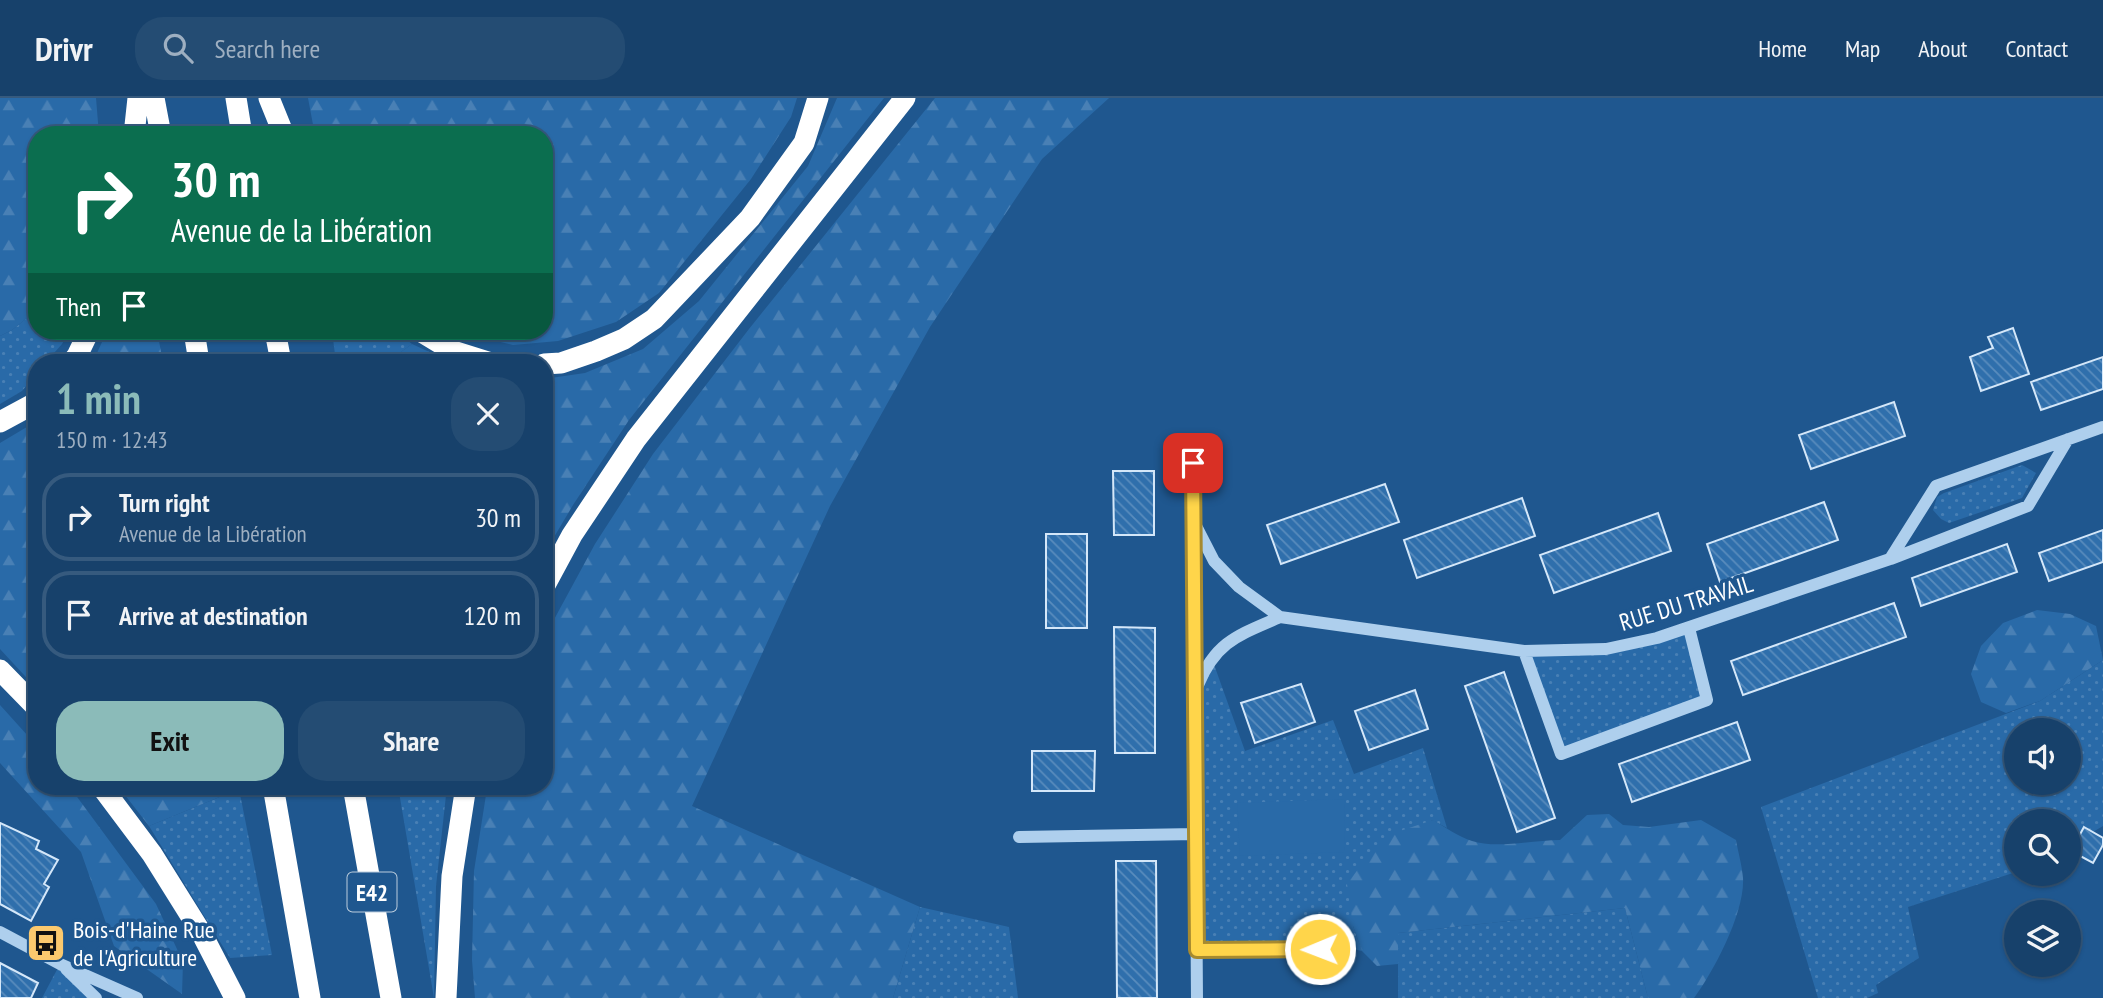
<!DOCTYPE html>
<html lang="en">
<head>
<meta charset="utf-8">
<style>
  :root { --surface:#17416b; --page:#244c73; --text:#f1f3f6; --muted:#9eafc1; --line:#365a7e; --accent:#8bbbb9 }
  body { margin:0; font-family:"PT Sans Narrow",sans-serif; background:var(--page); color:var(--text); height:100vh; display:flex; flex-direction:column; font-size:26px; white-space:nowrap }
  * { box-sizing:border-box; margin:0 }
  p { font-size:23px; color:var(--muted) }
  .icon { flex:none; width:38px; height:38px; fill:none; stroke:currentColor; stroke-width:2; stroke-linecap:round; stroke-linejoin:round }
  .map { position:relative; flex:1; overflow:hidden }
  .panel { position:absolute; left:28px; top:256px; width:525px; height:441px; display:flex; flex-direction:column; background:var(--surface); border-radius:28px; box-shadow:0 2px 5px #0004,0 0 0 2px var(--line) }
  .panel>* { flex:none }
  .banner { position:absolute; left:28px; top:28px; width:525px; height:214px; border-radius:28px; box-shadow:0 2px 5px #0004,0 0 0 2px var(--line); background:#0b6e4f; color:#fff; overflow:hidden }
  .tools { position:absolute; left:2004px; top:620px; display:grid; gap:14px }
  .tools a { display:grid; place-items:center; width:77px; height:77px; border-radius:50%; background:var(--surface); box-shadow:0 2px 5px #0004,0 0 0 2px var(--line); font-size:35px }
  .pin { position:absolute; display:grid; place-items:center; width:60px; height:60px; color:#fff; margin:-30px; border-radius:14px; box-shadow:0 4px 10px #0006 }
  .me { position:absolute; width:77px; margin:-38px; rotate:269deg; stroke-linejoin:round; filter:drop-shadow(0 0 5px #0008) }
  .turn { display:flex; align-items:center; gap:24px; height:147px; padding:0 28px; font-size:32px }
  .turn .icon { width:91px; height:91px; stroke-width:2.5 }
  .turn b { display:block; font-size:49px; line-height:60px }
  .then { display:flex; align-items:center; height:66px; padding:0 28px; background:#0003; gap:14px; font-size:26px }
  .round { display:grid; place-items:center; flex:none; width:74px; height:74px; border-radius:28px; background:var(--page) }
  .headline { display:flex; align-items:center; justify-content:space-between; height:119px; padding:0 28px }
  h1 { font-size:42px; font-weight:700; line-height:52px; color:var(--accent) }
  .primary-button { display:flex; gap:14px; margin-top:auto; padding:14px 28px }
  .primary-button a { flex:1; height:80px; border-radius:28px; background:var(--accent); color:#111; font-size:28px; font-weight:700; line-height:80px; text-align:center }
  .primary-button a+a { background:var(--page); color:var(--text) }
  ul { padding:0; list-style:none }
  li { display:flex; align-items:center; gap:21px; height:88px; margin:0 14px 10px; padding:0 14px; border:4px solid var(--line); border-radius:28px }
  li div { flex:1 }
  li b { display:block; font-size:26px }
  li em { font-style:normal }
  header { display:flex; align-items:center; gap:42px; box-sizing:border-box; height:98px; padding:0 35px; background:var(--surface); border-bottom:2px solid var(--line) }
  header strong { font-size:33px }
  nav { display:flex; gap:38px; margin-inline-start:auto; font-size:24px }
  .search { width:490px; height:63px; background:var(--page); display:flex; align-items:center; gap:18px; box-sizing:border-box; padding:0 24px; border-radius:28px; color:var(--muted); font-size:26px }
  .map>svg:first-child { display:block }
  .grass { fill:url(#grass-dots); fill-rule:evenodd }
  .forest { fill:url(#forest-firs) }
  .garden { fill:#296aa8 }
  .building { fill:url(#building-back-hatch); stroke:#d4e7f9; stroke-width:2 }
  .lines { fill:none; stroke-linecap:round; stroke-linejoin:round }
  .minor { stroke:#aecfed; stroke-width:12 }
  .highway { stroke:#fff; stroke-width:21 }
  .route-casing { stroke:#a68a30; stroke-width:18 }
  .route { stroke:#ffd54a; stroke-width:12 }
  .labels { text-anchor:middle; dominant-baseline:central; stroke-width:7; stroke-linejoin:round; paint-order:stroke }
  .shield { fill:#1f578f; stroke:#bccddd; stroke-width:2 }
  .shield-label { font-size:23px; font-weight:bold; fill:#fff }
  .street-label { font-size:24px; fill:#fff; stroke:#1f578f }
  .poi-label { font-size:24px; fill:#fff; stroke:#1f578f; text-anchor:start }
</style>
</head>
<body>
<header>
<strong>Drivr</strong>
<div class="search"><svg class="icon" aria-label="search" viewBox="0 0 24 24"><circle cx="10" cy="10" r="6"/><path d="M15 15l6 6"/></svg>Search here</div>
<nav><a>Home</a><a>Map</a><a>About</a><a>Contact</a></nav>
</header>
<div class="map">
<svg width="2103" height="900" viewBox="0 0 2103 900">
  <defs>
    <pattern id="grass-dots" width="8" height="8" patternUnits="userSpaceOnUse" patternTransform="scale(1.75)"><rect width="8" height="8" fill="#296aa8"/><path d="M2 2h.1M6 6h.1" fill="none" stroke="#4980b5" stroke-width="1.8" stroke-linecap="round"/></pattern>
    <pattern id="forest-firs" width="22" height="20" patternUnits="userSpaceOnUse" patternTransform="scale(1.75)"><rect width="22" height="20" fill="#296aa8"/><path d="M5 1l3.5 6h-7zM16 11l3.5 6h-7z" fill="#4980b5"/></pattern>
    <pattern id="building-back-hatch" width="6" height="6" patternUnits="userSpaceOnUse" patternTransform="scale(1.75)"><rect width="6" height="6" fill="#2f6fac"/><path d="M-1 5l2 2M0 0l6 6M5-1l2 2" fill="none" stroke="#598cbd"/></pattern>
  </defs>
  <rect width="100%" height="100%" fill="#1f578f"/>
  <path class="grass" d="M37,212V233H69L62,246L46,264H37V275L22,293L0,306V238L12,232Z
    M332,233H396L412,246L387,264H336Z
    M2022,367L2036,375L2022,400L1949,425L1941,421L1933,412L1937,399L1944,395Z
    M1689,530L1707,602L1561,656L1524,553L1606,551Z
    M1212,561L1245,653L1333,622L1354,676L1423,650L1447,730L1432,722L1353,828L1362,853L1343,849L1197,852L1195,595Z
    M2103,562V728L2069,748L2068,723H2016V774L1908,809L1919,860L1876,887L1878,895L1867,900H1818L1761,709L2040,603ZM2016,632H2068V684H2016Z
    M398,688H447L436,788L434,900Z
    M239,691L272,857L230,860L149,728Z
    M920,809L1009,829L1018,900H893Z
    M1625,810L1648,900H1398V835Z
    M60,866L96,900H42Z"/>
  <path class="forest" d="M0,0H96L99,37H37V212L12,232L0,238Z
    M308,0H797L791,19L751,81L659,195L616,224L558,243L513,247L476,238L466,233H544V37H315Z
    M837,0H884L629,322L573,407L544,456V281L585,275L643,251L699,203L808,68Z
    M935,0H1109L1042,61L930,229L830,408L692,708L920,809L893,900H475L472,862L474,773L486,697L489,688H544V540L595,446L653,356L749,231Z
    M107,233H157L163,264H93Z
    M412,246L451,264H387Z
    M37,323V591L0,551V345Z
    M2037,512L2070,516L2096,528L2103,562L2040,603L2006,615L1981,604L1971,576L1981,548L2003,525Z
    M0,607L37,648V688H69L156,806L183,864L182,896L114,848L81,754L0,665Z
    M118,688H238L239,691L149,728Z
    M1609,716L1623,727L1649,729L1701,722L1736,742C1738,754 1742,767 1743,780C1745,814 1714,873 1694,900H1648L1625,810L1398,835V866L1377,868L1362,853L1353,828L1347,786L1368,758L1397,734L1433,722C1445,729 1459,739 1472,743C1496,751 1534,742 1560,742L1587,717Z"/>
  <path class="garden" d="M1344,701L1345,754L1240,758L1237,705Z"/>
  <path class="building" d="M2013,230L2029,276L1981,293L1970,259L1993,250L1988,239Z
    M2103,259V291L2041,312L2031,284Z
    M1894,304L1905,338L1811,371L1799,337Z
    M1113,373H1154V437H1114Z
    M1385,386L1399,424L1281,466L1267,427Z
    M1522,400L1535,438L1417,480L1404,442Z
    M1824,404L1838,442L1720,484L1707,446Z
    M1658,415L1671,453L1554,495L1540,457Z
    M2103,432V464L2049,483L2039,455Z
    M1046,436H1087V530H1046Z
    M2007,446L2017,474L1921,508L1912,480Z
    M1894,505L1906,539L1743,597L1731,563Z
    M1114,529L1155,530V655H1115Z
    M1504,574L1555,720L1517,734L1465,588Z
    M1301,586L1315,624L1255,645L1241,605Z
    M1415,592L1428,631L1369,652L1355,613Z
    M1737,624L1750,662L1632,704L1619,666Z
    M1032,653H1095L1094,693H1032Z
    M0,725L39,743L36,751L58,762L44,786L49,789L31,823L0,806Z
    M2084,729L2103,740V747L2093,765L2071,753Z
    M1116,763H1156L1157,900H1117Z
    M0,865L38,885L31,900H0Z"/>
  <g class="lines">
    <path class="minor" d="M1193,365L1197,900
      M1194,424L1214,463L1239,489L1280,519L1524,553L1606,551L1657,540L1890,461L1936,388L2103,329
      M1891,461L2028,408L2068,341
      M1524,553L1561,656L1707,602L1689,530
      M1198,587C1216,543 1239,537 1280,519
      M1019,739L1196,736
      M0,834L60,866L137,900
      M1197,852L1345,850
      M66,871L96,900"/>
    <path class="highway" d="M154,0L161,37
      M236,0L242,37
      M269,0L284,37
      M134,37L138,0
      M194,233L199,264
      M275,233L281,264
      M420,233L453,253L488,264
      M72,264L77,258L89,233
      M544,266L561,265L596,253L624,241L654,221L750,120L804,45L818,0
      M0,324L37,304
      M544,489L572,437L636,341L905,0
      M0,572L37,610
      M101,688L152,756L202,836L235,900
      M273,688L310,900
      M353,688L391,900
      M446,900L452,778L466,688"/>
  </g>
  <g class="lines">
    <g class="route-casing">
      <path id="route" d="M1193,365L1197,852L1320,851"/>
    </g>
    <use href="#route" class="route"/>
  </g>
  <defs>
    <g id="bus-square" transform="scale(2.0125)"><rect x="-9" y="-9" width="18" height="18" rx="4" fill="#fbc96e" stroke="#1f578f"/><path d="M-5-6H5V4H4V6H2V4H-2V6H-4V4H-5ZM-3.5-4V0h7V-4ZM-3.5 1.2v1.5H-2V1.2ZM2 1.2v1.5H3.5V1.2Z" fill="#111"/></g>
  </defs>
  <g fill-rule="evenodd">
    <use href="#bus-square" x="46" y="845"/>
  </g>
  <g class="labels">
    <rect class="shield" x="347.5" y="774.5" width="49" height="39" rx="5"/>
    <g class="shield-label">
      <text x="372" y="794">E42</text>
    </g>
    <g class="street-label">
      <text transform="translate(1686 505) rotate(-17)">RUE DU TRAVAIL</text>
    </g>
    <g class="poi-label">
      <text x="73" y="831">Bois-d'Haine Rue<tspan x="73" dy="28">de l'Agriculture</tspan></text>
    </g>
  </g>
</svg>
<div class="tools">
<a><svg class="icon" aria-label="sound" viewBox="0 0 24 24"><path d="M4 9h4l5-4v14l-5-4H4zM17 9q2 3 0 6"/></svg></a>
<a><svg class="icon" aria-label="search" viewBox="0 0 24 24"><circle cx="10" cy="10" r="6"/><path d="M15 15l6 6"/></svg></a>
<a><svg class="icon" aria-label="layers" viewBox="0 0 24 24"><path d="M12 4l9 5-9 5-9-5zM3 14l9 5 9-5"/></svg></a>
</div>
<div class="pin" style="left:1193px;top:365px;background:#d93025"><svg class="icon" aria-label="arrive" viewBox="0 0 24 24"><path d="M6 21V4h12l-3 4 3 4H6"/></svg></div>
<svg class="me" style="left:1320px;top:851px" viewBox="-20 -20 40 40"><circle r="17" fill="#ffd54a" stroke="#fff" stroke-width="3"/><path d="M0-11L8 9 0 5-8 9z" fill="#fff"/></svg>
<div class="banner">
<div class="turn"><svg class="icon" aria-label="right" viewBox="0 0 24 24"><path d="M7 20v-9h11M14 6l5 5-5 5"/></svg><div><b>30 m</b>Avenue de la Libération</div></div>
<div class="then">Then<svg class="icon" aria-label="arrive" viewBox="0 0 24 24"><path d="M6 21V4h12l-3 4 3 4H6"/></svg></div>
</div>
<section class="panel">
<div class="headline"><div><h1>1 min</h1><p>150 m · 12:43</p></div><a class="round"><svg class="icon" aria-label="close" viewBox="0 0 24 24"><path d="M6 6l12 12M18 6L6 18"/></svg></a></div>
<ul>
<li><svg class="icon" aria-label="right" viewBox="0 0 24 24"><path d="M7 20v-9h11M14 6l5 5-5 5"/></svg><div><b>Turn right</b><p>Avenue de la Libération</p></div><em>30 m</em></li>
<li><svg class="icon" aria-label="arrive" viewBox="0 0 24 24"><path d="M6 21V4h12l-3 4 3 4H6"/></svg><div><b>Arrive at destination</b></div><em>120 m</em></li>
</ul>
<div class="primary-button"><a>Exit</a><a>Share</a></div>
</section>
</div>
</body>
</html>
